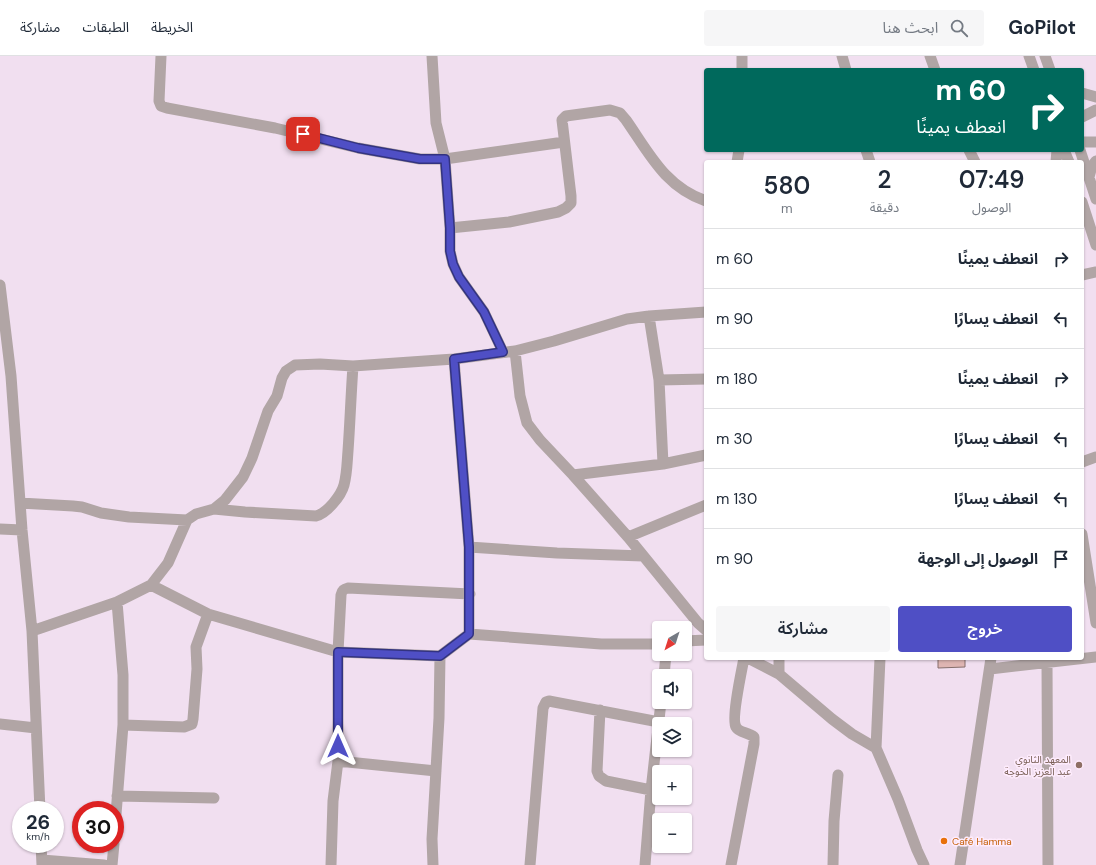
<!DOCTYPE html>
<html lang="ar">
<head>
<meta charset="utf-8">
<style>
  :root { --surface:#fff; --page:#f6f6f7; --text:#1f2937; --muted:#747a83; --line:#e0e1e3; --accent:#4f4fc5 }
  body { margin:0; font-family:"DM Sans","Noto Sans Arabic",sans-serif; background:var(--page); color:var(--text); direction:rtl; height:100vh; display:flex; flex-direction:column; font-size:15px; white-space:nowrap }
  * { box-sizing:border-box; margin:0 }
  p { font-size:13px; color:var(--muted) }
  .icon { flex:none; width:22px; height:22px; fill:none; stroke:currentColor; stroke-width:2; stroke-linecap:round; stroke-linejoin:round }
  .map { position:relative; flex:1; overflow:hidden; direction:ltr }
  .drawer { position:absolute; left:704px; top:104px; width:380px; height:500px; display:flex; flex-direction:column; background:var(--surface); border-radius:4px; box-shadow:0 1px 3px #0004; direction:rtl }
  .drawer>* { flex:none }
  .hud { position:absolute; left:704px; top:12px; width:380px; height:84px; border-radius:4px; box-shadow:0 1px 3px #0004; direction:rtl; background:#00695c; color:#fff; overflow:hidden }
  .needle { width:26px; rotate:219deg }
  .fabs { position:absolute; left:652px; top:565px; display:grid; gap:8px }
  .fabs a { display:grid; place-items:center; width:40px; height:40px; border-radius:4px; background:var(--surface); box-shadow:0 1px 3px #0004; font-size:20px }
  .speed { position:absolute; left:12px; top:745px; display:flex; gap:8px; font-size:20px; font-weight:700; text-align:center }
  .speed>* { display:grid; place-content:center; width:52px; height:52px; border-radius:50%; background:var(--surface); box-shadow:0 1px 3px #0004; line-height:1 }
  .speed small { font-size:10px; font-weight:400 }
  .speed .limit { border:6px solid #d22; background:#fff; color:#111 }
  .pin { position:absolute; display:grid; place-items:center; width:34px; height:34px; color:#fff; margin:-17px; border-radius:8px; box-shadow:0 2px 6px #0006 }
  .me { position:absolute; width:44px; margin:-22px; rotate:0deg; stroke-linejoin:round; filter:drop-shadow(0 0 3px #0008) }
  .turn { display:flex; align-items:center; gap:14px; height:84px; padding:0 12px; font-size:18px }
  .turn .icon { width:52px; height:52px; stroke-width:2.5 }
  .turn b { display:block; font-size:28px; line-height:34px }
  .eta { display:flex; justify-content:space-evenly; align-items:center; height:68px; text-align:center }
  .eta b { font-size:24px; font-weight:600; line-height:28px }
  .cta { display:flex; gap:8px; margin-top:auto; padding:8px 12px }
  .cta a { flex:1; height:46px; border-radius:4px; background:var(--accent); color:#fff; font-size:16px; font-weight:600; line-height:46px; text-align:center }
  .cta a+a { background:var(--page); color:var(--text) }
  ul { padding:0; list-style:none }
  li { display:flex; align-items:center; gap:12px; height:60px; padding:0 12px; border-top:1px solid var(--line) }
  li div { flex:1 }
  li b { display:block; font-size:15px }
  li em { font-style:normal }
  header { display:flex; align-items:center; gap:24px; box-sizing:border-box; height:56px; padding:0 20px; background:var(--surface); border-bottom:1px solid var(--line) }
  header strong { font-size:19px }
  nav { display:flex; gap:22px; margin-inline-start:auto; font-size:14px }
  .search { width:280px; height:36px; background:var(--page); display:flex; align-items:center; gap:10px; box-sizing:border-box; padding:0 14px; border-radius:4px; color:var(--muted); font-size:15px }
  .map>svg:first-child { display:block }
  .building { fill:#deb5b2; stroke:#866f6d }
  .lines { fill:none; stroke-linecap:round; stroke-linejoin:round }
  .minor { stroke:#b1a5a5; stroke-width:11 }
  .route-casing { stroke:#333380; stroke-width:10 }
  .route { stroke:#4f4fc5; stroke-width:7 }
  .education-dot { fill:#8d6e63; stroke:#feecfd; stroke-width:1.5 }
  .food-dot { fill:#e8710a; stroke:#feecfd; stroke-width:1.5 }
  .labels { text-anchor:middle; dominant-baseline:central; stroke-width:3; stroke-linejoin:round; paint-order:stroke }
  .education-label { font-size:10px; fill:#785e54; stroke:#feecfd; text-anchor:end }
  .food-label { font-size:10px; fill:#c56008; stroke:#feecfd; text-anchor:start }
</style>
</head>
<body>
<header>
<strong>GoPilot</strong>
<div class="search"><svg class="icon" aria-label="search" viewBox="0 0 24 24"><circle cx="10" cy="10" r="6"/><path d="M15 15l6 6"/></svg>ابحث هنا</div>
<nav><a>الخريطة</a><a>الطبقات</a><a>مشاركة</a></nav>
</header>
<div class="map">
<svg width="1096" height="809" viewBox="0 0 1096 809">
  <rect width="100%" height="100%" fill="#f1dff0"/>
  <path class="building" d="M938,602H965V611L938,612Z"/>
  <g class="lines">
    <path class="minor" d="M161,0L159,45L161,50L167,52L275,72L358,92L420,103H445L564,86
      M432,0L436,67L445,103L450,172V195L453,208L459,221L484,256L503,296
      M742,0V14
      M842,0L846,14
      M930,0L935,14
      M1029,0L1034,14
      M1045,0L1050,14
      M1082,37L1096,41
      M1082,61L1096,54
      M1082,86H1096
      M866,94L870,106
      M969,94L975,106
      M1064,94L1069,106
      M1080,94L1096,143
      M737,106L739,94
      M1056,106L1057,94
      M1089,121L1092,110L1096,105
      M1082,146L1096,189
      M450,172L509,166L558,156L566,152L571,147V140L562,64L566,60L610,54L620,57L626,64C649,97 665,131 706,145
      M1082,219L1096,216
      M0,229L11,320L22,474L32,575L40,754
      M649,260L659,324L663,408
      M515,295L520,340L527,367L540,384L573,419L628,481L698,567L706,574
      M659,324L706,323
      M1082,406L1096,401
      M573,419L663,408L706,399
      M20,447L73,450L82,451L101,457L129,461L187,464
      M214,453L245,456L316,460C327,457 341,440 344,429C347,418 347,407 348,395C350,367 351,338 353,310
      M0,473L22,474
      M1082,478L1096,567
      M628,481L706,449
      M469,491L557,497L643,500
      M151,529L208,558L338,596L440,600
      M32,575L117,546L151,529L168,507L187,464L196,458L214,453L225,444L243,421L252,402L268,355L277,340L282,322L286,315L295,309L320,308L353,310L454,303L515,295L554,285L627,263L649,260L706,256
      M469,578L601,588H659
      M685,585L706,584
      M748,602L779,618L832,663L852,678L876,692
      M779,602V618
      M880,602L876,692L898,743L917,794L924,809
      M1047,607L1048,809
      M990,613L1096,601
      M664,620L666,598
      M600,654L597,715L599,720L606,725L651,734
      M0,668L36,672
      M123,669L184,671L192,668L193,663L197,613L196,591L208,558
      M338,705L436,715
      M117,740L214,742
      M115,771L123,669V619L117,546
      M41,788L42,809
      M42,804L104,809
      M112,809L114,788
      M331,809L333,745L338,705V596L341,539C342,534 344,533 348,532L470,538
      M433,809L432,783L439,662L440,600L469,578V491L454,303
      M530,809L543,652L546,646L549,645L554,646L659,666
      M645,809L651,734L661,646
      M731,809L754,688V681C748,676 739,677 736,671C731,663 742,613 744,602
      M833,809L834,765L838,719
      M960,809L991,602"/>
  </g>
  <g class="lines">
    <g class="route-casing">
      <path id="route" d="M303,78L358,92L420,103H445L450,172V195L453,208L459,221L484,256L503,296L454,303L469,491V578L440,600L338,596V690"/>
    </g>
    <use href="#route" class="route"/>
  </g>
  <circle class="education-dot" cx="1079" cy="709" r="4"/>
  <circle class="food-dot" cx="944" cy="785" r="4"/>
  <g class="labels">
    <g class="education-label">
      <text x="1071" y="703">المعهد الثانوي<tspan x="1071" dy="12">عبد العزيز الخوجة</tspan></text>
    </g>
    <g class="food-label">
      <text x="952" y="785">Café Hamma</text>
    </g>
  </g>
</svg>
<div class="fabs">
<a><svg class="needle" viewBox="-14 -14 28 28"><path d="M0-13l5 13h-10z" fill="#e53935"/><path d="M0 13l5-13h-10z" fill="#747a83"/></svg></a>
<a><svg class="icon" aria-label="sound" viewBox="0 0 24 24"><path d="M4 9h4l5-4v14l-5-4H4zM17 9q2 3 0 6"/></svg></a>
<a><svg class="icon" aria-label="layers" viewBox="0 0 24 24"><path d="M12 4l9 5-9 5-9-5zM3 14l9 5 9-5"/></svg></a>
<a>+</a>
<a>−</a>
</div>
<div class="speed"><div>26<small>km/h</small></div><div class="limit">30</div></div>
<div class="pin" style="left:303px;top:78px;background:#d93025"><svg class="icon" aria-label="arrive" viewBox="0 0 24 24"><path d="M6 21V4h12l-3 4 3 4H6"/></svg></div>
<svg class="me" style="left:338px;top:690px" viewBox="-20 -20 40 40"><path d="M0-17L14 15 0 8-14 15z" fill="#4f4fc5" stroke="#fff" stroke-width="4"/></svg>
<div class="hud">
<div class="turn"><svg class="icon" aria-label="right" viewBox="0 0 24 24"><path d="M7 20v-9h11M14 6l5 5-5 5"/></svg><div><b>60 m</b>انعطف يمينًا</div></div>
</div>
<section class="drawer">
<div class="eta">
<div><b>07:49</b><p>الوصول</p></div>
<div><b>2</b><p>دقيقة</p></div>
<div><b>580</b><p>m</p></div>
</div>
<ul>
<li><svg class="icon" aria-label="right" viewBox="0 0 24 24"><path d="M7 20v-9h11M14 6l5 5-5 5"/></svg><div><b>انعطف يمينًا</b></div><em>60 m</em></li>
<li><svg class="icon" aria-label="left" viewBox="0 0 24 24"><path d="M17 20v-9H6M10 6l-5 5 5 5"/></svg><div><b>انعطف يسارًا</b></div><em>90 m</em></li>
<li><svg class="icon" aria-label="right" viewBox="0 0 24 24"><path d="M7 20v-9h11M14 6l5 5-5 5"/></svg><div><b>انعطف يمينًا</b></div><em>180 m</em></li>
<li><svg class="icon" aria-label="left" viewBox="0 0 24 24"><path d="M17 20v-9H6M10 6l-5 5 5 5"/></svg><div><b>انعطف يسارًا</b></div><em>30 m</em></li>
<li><svg class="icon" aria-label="left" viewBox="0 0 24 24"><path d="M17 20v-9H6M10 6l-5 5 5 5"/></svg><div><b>انعطف يسارًا</b></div><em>130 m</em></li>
<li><svg class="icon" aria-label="arrive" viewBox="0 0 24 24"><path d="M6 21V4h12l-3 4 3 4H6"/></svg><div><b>الوصول إلى الوجهة</b></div><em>90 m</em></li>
</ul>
<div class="cta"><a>خروج</a><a>مشاركة</a></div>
</section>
</div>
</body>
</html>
